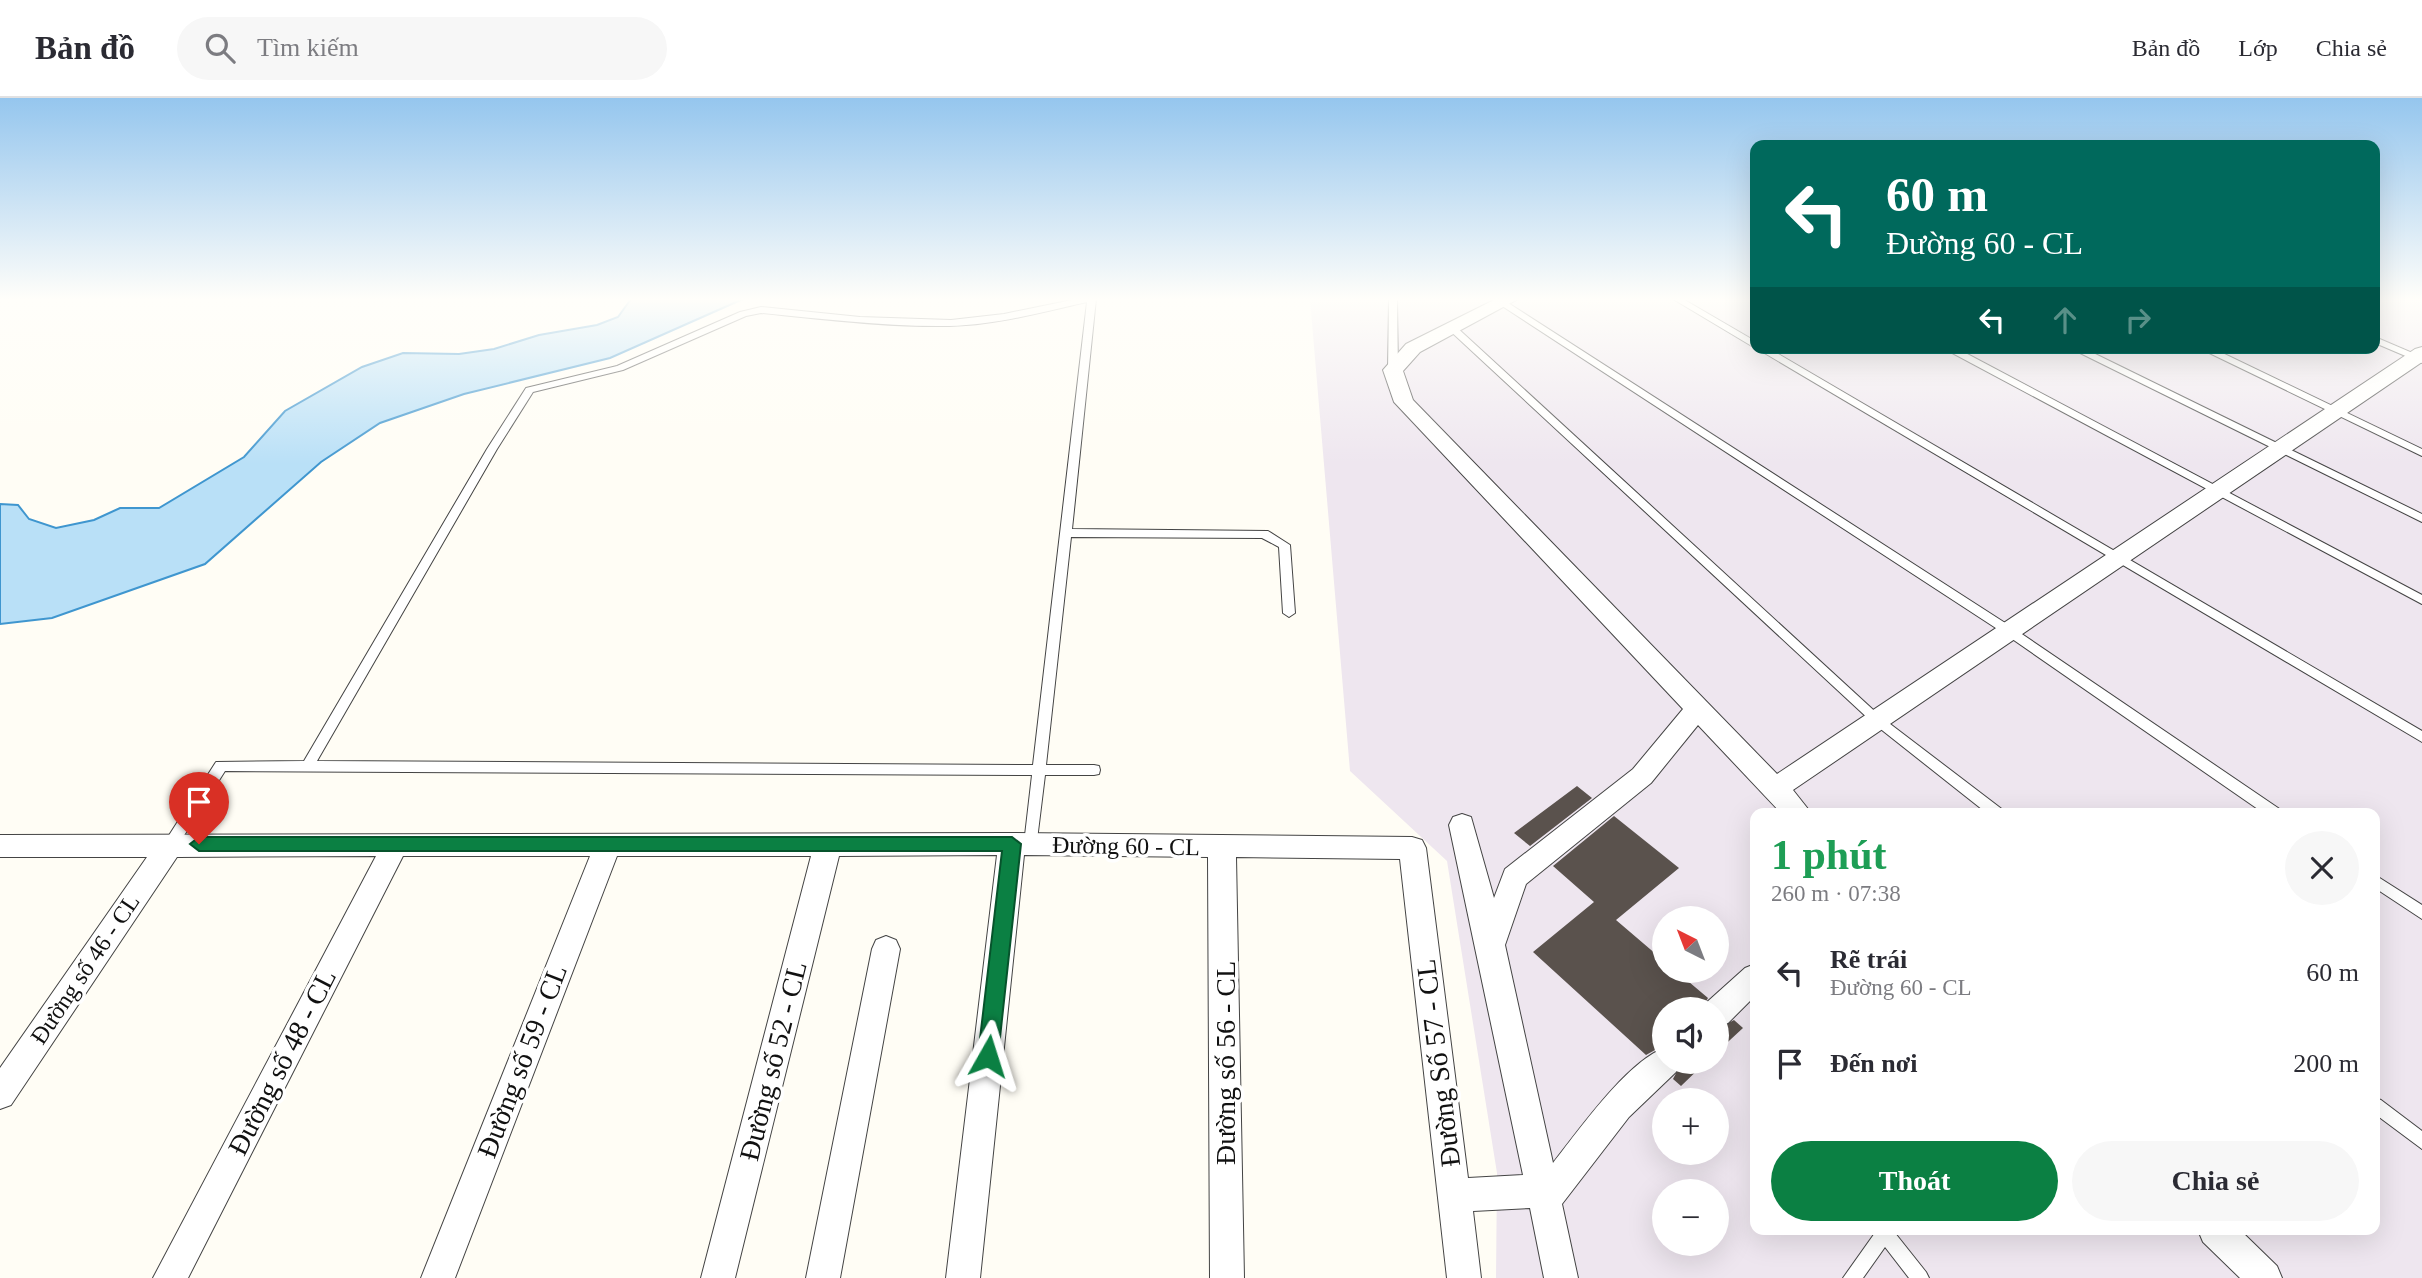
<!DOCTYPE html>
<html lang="vi">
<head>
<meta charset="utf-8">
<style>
  :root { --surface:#fff; --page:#f7f7f7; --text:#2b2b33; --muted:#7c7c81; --line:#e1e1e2; --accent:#0b8043 }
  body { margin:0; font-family:"Times New Roman",serif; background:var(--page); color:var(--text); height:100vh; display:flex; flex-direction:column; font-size:26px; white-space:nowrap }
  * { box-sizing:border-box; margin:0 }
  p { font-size:23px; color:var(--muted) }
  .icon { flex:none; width:38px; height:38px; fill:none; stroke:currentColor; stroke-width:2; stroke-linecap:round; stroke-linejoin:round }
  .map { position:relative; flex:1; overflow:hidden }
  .sheet { position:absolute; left:1750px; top:710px; width:630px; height:427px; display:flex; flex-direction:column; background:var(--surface); border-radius:14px; box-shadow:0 7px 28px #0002 }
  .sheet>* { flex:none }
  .banner { position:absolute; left:1750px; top:42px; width:630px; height:214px; border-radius:14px; box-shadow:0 7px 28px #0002; background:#00695c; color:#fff; overflow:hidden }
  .needle { width:46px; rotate:318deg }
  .fabs { position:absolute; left:1652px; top:808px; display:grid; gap:14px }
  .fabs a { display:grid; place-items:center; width:77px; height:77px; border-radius:50%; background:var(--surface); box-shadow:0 7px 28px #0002; font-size:35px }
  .pin { position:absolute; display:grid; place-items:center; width:60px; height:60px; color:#fff; margin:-72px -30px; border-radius:50% 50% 50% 0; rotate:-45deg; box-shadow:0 0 7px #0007 }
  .pin .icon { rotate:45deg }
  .me { position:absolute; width:77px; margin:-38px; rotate:6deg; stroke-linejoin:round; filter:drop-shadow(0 0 5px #0008) }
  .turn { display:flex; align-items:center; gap:24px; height:147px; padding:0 21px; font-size:32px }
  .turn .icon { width:91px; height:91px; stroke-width:2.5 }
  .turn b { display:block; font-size:49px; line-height:60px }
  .lanes { display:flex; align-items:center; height:66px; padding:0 21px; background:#0003; justify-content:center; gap:35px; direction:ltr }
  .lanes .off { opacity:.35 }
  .round { display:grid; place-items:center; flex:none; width:74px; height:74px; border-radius:37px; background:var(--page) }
  .summary { display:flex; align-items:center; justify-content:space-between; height:119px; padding:0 21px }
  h1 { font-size:42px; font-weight:800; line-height:52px; color:#1e9e55 }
  .primary-button { display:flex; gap:14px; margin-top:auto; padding:14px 21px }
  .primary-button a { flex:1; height:80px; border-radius:42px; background:var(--accent); color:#fff; font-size:28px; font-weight:800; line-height:80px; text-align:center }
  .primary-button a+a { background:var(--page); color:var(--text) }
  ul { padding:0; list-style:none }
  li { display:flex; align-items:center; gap:21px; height:91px; padding:0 21px }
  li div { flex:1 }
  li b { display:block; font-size:26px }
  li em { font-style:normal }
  header { display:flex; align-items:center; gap:42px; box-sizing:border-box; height:98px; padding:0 35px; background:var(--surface); border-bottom:2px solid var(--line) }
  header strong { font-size:33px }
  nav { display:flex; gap:38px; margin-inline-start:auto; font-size:24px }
  .search { width:490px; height:63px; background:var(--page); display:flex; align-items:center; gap:18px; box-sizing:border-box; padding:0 24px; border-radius:38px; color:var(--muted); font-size:26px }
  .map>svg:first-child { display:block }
  .industrial { fill:#eee6ef; fill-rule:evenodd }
  .water { fill:#b9e0f7; stroke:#3f96cf; stroke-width:2 }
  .building { fill:#5a524d }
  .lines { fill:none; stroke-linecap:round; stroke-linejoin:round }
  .lane-casing { stroke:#444; stroke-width:2 }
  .street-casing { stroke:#444; stroke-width:2 }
  .lane { fill:#fff; fill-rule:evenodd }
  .street { fill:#fff; fill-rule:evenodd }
  .route { fill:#0b8043; stroke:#07532c; stroke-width:2 }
  .labels { text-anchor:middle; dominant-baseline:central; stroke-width:7; stroke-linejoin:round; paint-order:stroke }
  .street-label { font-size:24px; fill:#111; stroke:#fff }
  .near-street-label { font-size:28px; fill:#111; stroke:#fff }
</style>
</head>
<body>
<header>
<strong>Bản đồ</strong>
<div class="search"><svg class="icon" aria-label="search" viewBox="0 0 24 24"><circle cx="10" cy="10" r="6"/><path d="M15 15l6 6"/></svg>Tìm kiếm</div>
<nav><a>Bản đồ</a><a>Lớp</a><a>Chia sẻ</a></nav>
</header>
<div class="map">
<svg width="2422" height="1180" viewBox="0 0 2422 1180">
  <rect width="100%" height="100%" fill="#fffdf5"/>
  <path class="industrial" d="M1310,201H1755V250H2375V201H2422V1180H1496L1497,1075L1447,763L1350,673ZM1755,716H2375V1132H1755ZM1664,821H1717V873H1664ZM1664,912H1717V964H1664ZM1664,1003H1717V1055H1664ZM1664,1094H1717V1146H1664Z"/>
  <path class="water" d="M631,201H743L610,260L464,296L380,325L321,364L205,466L52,520L0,526V406L18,407L29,421L56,430L94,422L120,410H159L244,359L285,313L362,269L403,255L459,256L494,251L539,237L597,227L618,219Z"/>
  <path class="building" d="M1577,688L1592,700L1530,748L1514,735Z
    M1614,718L1679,770L1616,822L1664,863V873H1676L1708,900L1701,912H1664V947L1646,957L1533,854L1594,804L1553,768Z
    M1734,922L1743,930L1717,954V931Z
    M1682,964H1706L1681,988L1673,981Z"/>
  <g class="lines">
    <g class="lane-casing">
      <path id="lane" d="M1077,201H1096L1072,431L1268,433L1290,447L1295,515L1289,519L1283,515L1279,449L1262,440L1071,439L1046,667H1094L1099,668L1100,672L1099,676L1094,677H1045L1036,750L1031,752L1026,750L1024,746L1032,677L225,673L176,750L171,752L166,750L164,746L166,742L216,664L304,663L487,351L526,290L617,268L740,214L761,209L860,219L951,222L1004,216ZM1087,204L1033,667L317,663L497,351L533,294L623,272L746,218L761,215C823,221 886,229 949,228C996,227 1042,214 1087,204Z
        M1389,201H1397L1398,272L1393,275L1388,272Z
        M1502,201L2013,530L2281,712L2283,716H2265L2005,536L1499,206L1497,204Z
        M1673,201H1683L1755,243V250Z
        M1450,225L1453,226L1881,619L2003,712L2005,716H1988L1873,625L1447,230V226Z
        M2375,239L2422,259V265L2375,245Z
        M1756,250H1768L2422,633V644Z
        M1943,250H1956L2422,497V506Z
        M2070,250H2083L2422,416V424Z
        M2199,250H2212L2422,351V358Z
        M2375,777L2422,807V821L2375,790Z
        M2375,1000L2381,1002L2422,1033V1051L2375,1016Z
        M1877,1132H1896L1895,1135L1926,1174L1929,1180H1909L1885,1149L1863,1180H1843Z"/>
    </g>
    <g class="street-casing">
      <path id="street" d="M1496,201H1518L1420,254L1403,273L1413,302L1777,676L2415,251L2422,249V264L1793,692L1812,716H1782L1698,627L1651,685L1526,786L1505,847L1553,1065C1579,1032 1626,965 1664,950V964H1680L1676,974L1629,1019L1562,1106L1578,1180H1544L1530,1110L1473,1113L1481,1180H1447L1400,761L1236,759L1244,1180H1210L1208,759L1024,757L980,1180H946L997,757L839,758L735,1180H701L811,758H617L455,1180H421L590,758H403L188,1180H153L376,758L177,759L11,1007L0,1011V970L147,759H0V737L1012,735L1412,739L1422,742L1426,750L1468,1080L1523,1077L1449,727L1453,719L1462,716L1471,719L1494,800L1505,771L1633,671L1683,611L1394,304L1383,272L1406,246Z
        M886,838L896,842L900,851L840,1180H806L872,851L876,842Z
        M1755,866V898L1728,925L1717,929V912H1703L1706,905L1745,870Z
        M2198,1132H2240L2277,1168L2282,1180H2240L2203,1144Z"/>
    </g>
    <use href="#lane" class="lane"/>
    <use href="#street" class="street"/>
  </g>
  <linearGradient id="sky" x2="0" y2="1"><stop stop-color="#95c6ee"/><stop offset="0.55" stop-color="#fffefa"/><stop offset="1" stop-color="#fffefa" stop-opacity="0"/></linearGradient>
  <rect width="2422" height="366" fill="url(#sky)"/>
  <path class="route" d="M199,739H1012L1021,746L998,958L995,964L988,967L981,964L978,958L1002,753H199L190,746Z"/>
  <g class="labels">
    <g class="street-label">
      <text transform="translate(1126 748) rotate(1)">Đường 60 - CL</text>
      <text transform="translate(85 871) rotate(-56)">Đường số 46 - CL</text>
    </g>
    <g class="near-street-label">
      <text transform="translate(522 963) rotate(-69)">Đường số 59 - CL</text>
      <text transform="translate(773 963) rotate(-76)">Đường số 52 - CL</text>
      <text transform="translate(282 964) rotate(-63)">Đường số 48 - CL</text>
      <text transform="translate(1225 965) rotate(-90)">Đường số 56 - CL</text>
      <text transform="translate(1438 965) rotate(-97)">Đường Số 57 - CL</text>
    </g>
  </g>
</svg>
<div class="fabs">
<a><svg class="needle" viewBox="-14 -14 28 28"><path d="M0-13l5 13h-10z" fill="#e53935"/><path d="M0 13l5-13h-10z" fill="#7c7c81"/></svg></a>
<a><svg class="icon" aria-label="sound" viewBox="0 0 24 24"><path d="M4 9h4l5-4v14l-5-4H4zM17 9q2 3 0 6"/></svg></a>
<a>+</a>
<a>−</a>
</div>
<div class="pin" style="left:199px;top:746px;background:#d93025"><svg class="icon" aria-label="arrive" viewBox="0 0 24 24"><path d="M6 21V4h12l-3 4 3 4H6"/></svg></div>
<svg class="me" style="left:988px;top:958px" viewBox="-20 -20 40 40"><path d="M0-17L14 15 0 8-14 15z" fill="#0b8043" stroke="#fff" stroke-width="4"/></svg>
<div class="banner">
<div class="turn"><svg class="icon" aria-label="left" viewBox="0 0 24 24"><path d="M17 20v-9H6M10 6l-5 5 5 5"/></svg><div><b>60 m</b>Đường 60 - CL</div></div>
<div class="lanes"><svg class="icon" aria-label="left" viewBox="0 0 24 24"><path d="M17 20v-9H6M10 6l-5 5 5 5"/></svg><svg class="icon off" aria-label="ahead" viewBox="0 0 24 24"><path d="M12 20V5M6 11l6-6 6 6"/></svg><svg class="icon off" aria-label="right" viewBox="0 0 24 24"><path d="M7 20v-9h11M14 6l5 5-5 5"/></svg></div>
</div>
<section class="sheet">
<div class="summary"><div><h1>1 phút</h1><p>260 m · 07:38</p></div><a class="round"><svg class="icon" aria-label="close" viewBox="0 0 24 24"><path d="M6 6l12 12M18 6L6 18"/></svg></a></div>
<ul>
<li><svg class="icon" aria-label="left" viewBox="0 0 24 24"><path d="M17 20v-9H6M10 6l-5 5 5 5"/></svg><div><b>Rẽ trái</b><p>Đường 60 - CL</p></div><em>60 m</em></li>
<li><svg class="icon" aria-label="arrive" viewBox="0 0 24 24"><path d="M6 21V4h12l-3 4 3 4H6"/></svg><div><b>Đến nơi</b></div><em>200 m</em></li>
</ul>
<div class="primary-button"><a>Thoát</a><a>Chia sẻ</a></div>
</section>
</div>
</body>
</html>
